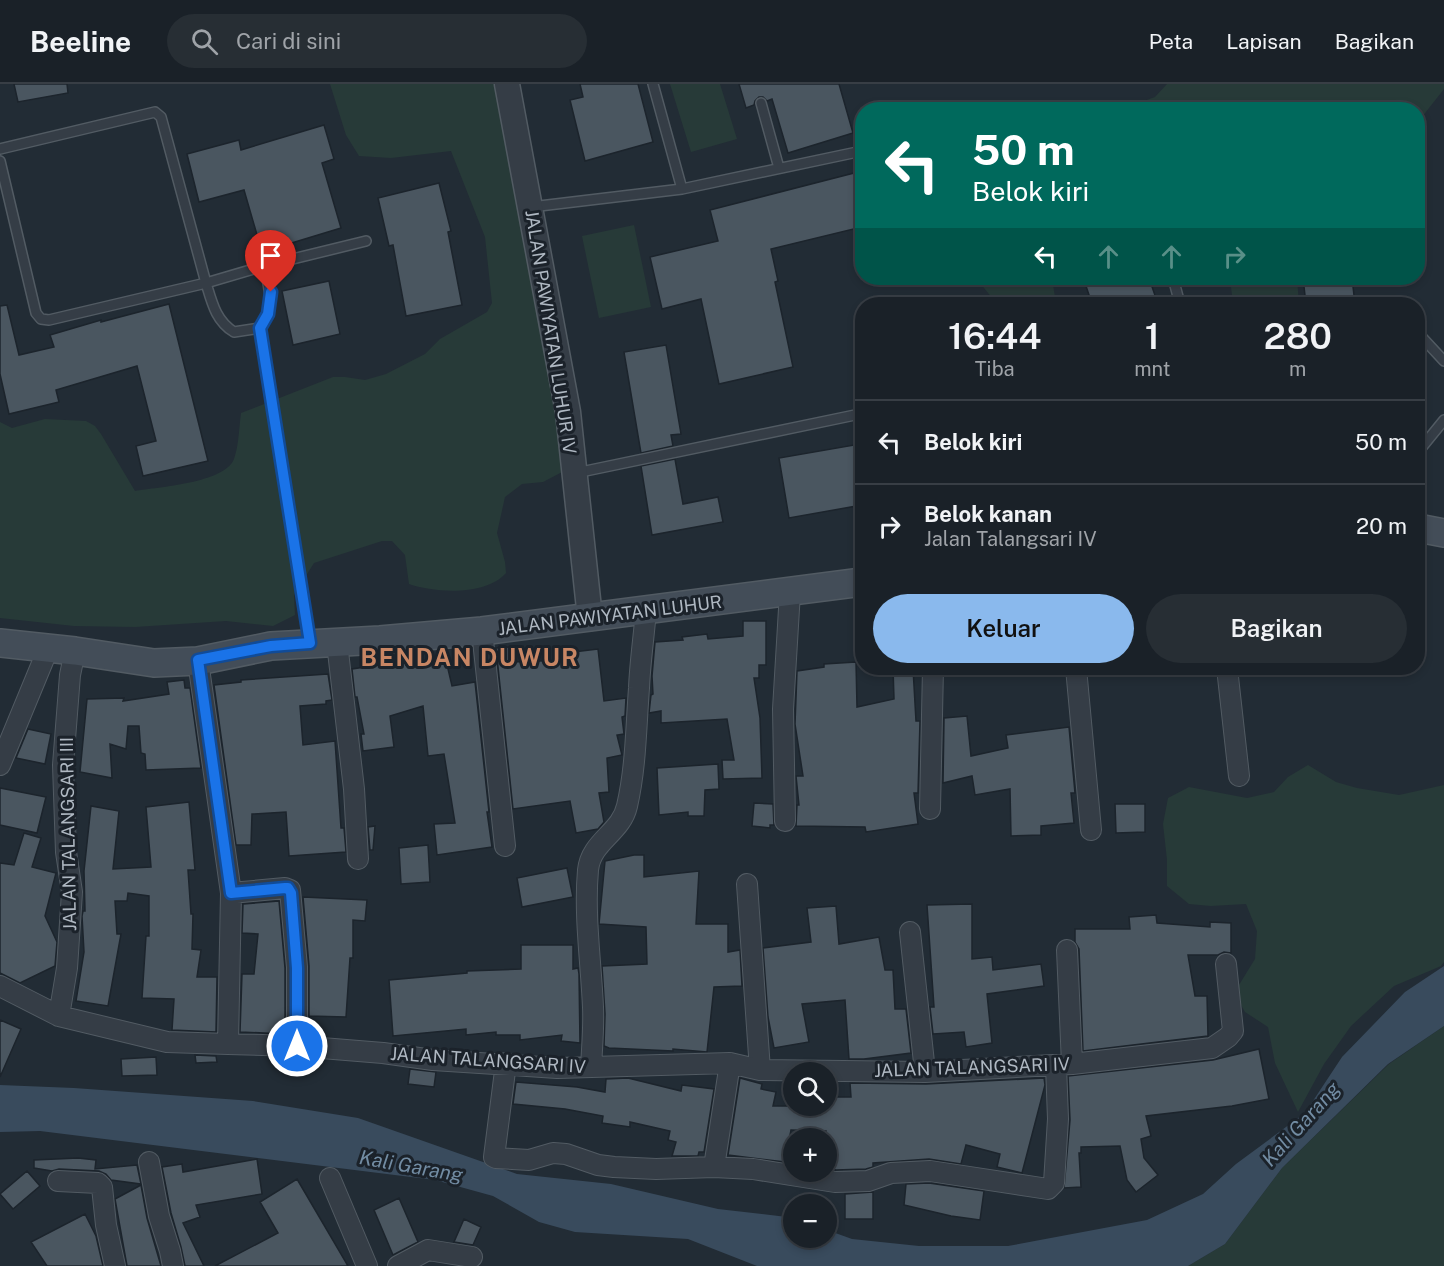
<!DOCTYPE html>
<html lang="id">
<head>
<meta charset="utf-8">
<style>
  :root { --surface:#1a2128; --page:#272e34; --text:#f1f3f6; --muted:#9fa3a8; --line:#383e45; --accent:#8ab9ed }
  body { margin:0; font-family:"Public Sans",sans-serif; background:var(--page); color:var(--text); height:100vh; display:flex; flex-direction:column; font-size:22px; white-space:nowrap }
  * { box-sizing:border-box; margin:0 }
  p { font-size:20px; color:var(--muted) }
  .icon { flex:none; width:33px; height:33px; fill:none; stroke:currentColor; stroke-width:2; stroke-linecap:round; stroke-linejoin:round }
  .map { position:relative; flex:1; overflow:hidden }
  .details { position:absolute; left:855px; top:213px; width:570px; height:378px; display:flex; flex-direction:column; background:var(--surface); border-radius:24px; box-shadow:0 3px 9px #0003,0 0 0 2px var(--line) }
  .details>* { flex:none }
  .banner { position:absolute; left:855px; top:18px; width:570px; height:183px; border-radius:24px; box-shadow:0 3px 9px #0003,0 0 0 2px var(--line); background:#00695c; color:#fff; overflow:hidden }
  .controls { position:absolute; left:783px; top:978px; display:grid; gap:12px }
  .controls a { display:grid; place-items:center; width:54px; height:54px; border-radius:50%; background:var(--surface); box-shadow:0 3px 9px #0003,0 0 0 2px var(--line); font-size:30px }
  .pin { position:absolute; display:grid; place-items:center; width:51px; height:51px; color:#fff; margin:-62px -26px; border-radius:50% 50% 50% 0; rotate:-45deg; box-shadow:0 0 6px #0007 }
  .pin .icon { rotate:45deg }
  .me { position:absolute; width:66px; margin:-33px; rotate:0deg; stroke-linejoin:round; filter:drop-shadow(0 0 4px #0008) }
  .turn { display:flex; align-items:center; gap:21px; height:126px; padding:0 18px; font-size:27px }
  .turn .icon { width:78px; height:78px; stroke-width:2.5 }
  .turn b { display:block; font-size:42px; line-height:51px }
  .lanes { display:flex; align-items:center; height:57px; padding:0 18px; background:#0003; justify-content:center; gap:30px; direction:ltr }
  .lanes .off { opacity:.35 }
  .eta { display:flex; justify-content:space-evenly; align-items:center; height:102px; text-align:center }
  .eta b { font-size:36px; font-weight:600; line-height:42px }
  .button { display:flex; gap:12px; margin-top:auto; padding:12px 18px }
  .button a { flex:1; height:69px; border-radius:36px; background:var(--accent); color:#111; font-size:24px; font-weight:600; line-height:69px; text-align:center }
  .button a+a { background:var(--page); color:var(--text) }
  ul { padding:0; list-style:none }
  li { display:flex; align-items:center; gap:18px; height:84px; padding:0 18px; border-top:2px solid var(--line) }
  li div { flex:1 }
  li b { display:block; font-size:22px }
  li em { font-style:normal }
  header { display:flex; align-items:center; gap:36px; box-sizing:border-box; height:84px; padding:0 30px; background:var(--surface); border-bottom:2px solid var(--line) }
  header strong { font-size:28px }
  nav { display:flex; gap:33px; margin-inline-start:auto; font-size:21px }
  .search { width:420px; height:54px; background:var(--page); display:flex; align-items:center; gap:15px; box-sizing:border-box; padding:0 21px; border-radius:33px; color:var(--muted); font-size:22px }
  .map>svg:first-child { display:block }
  .green { fill:#273a38 }
  .water { fill:#394b5d }
  .building { fill:#4a5660; stroke:#1c242c; stroke-width:1.5 }
  .lines { fill:none; stroke-linecap:round; stroke-linejoin:round }
  .service-casing { stroke:#525b63; stroke-width:12 }
  .minor-casing { stroke:#525b63; stroke-width:22 }
  .tertiary-casing { stroke:#525b63; stroke-width:27 }
  .secondary-casing { stroke:#525b63; stroke-width:30 }
  .service { stroke:#353d46; stroke-width:9 }
  .minor { stroke:#353d46; stroke-width:20 }
  .tertiary { stroke:#353d46; stroke-width:24 }
  .secondary { stroke:#434d58; stroke-width:27 }
  .route-casing { stroke:#114b97; stroke-width:15 }
  .route { stroke:#1a73e8; stroke-width:10 }
  .labels { text-anchor:middle; dominant-baseline:central; stroke-width:6; stroke-linejoin:round; paint-order:stroke }
  .street-label { font-size:18px; fill:#afb8c2; stroke:#1b222a }
  .water-label { font-size:20px; font-style:italic; fill:#728ca3; stroke:#1b222a }
  .district-label { font-size:24px; font-weight:bold; letter-spacing:1.5px; fill:#c88664; stroke:#1b222a }
</style>
</head>
<body>
<header>
<strong>Beeline</strong>
<div class="search"><svg class="icon" aria-label="search" viewBox="0 0 24 24"><circle cx="10" cy="10" r="6"/><path d="M15 15l6 6"/></svg>Cari di sini</div>
<nav><a>Peta</a><a>Lapisan</a><a>Bagikan</a></nav>
</header>
<div class="map">
<svg width="1444" height="1182" viewBox="0 0 1444 1182">
  <rect width="100%" height="100%" fill="#222c35"/>
  <path class="green" d="M330,0H497L566,386L543,398L522,400L505,413L497,449L505,478L506,489C486,512 435,509 409,500L405,471L392,457H382L314,479L294,511L295,531L273,542L226,537L135,543L74,542L0,534V338L12,344L45,335L86,337L95,342L101,350L135,407C158,403 225,399 234,375C239,361 239,343 241,329L333,293H345L365,296L386,290L425,270L440,255L487,228L492,219L485,153L451,67L391,74L359,72L346,51Z
    M670,0H720L737,55L691,68Z
    M1167,0H1444V5L1418,38V26L1122,25L1155,13Z
    M634,141L651,223L599,234L582,152Z
    M929,194H1052L1056,220H997L980,199Z
    M1230,194H1297L1299,220H1233Z
    M1308,681L1336,698L1357,704L1399,711L1444,701V878L1441,882L1394,902L1351,942L1324,980L1298,1028L1275,979L1268,943L1245,928L1234,909L1255,875L1257,847L1246,820L1211,822L1189,820L1167,802V776L1163,740L1168,714L1189,703L1247,714L1274,708L1288,693Z
    M1444,942V1182H1188L1225,1160L1282,1084L1389,980Z"/>
  <path class="water" d="M1444,882V942L1388,980L1282,1084L1225,1160L1188,1182H757L688,1155L575,1148L539,1138L493,1112L435,1096L40,1047L0,1048V1001L74,1004L253,1017L358,1034L517,1090L611,1100L718,1125L787,1133L793,1135L794,1154H826L827,1146L852,1155L919,1162H1008L1147,1136L1203,1110L1236,1080L1305,1029L1342,973L1405,908Z"/>
  <path class="building" d="M14,0H67L68,9L18,18Z
    M580,0H638L653,58L585,77L570,16L583,13Z
    M739,0H839L853,49L788,69L772,15L767,17L763,13H759L755,17L754,21L746,24Z
    M324,41L334,75L322,79L341,144L262,168L244,106L199,118L187,70L239,56L241,66Z
    M858,88L862,105V143L771,165L778,197L775,198L793,283L719,300L701,215L662,225L650,173L718,157L710,126Z
    M439,99L451,147L448,148L462,221L406,232L393,161L389,162L378,114Z
    M1112,194H1149L1158,220H1092L1086,202Z
    M1303,194H1352L1355,220H1306Z
    M329,197L340,250L293,261L282,207Z
    M169,220L208,377L143,392L136,362L156,357L137,282L56,306L59,318L9,330L0,290V222L7,221L19,271L54,263L50,251L101,236V238Z
    M666,261L681,350L671,351L673,362L641,369L624,268Z
    M854,361L862,409V421L789,434L779,374Z
    M675,375L683,420L718,413L723,438L652,451L641,382Z
    M743,537H766V581H759V594H754L760,634L762,694L723,695L722,676H734L727,635L661,639V627L649,629L651,611L653,610L652,592L655,558L683,556L682,553L707,550L708,555L743,552Z
    M511,563L512,578L566,576L565,569L598,565L604,617L626,614L625,632L622,633L624,650L617,651L622,671L607,674L609,708L599,709L604,738L598,745L576,749L570,717L513,725L496,564Z
    M445,572L452,602L475,598L489,728H487L492,763L437,771L434,740L455,739L444,670L428,672L423,622L390,632L394,663L363,667L361,650H364L357,613H355L352,585L405,577L406,581Z
    M856,578L857,623L894,615L893,584H913L916,637H920L918,709H914L918,740L866,748L865,743L796,742L797,721H799L796,692H803L795,640L797,587L824,583V580Z
    M328,590L332,616L326,617V620L300,622L303,661L335,657L341,744H344L346,768L289,772L286,728L252,730L251,761H236L214,601L241,598V596Z
    M184,596L185,604H190L201,684L146,686L145,670L141,669L139,642H128L126,665L110,660L112,694L80,688L87,615L124,614L123,617L169,610L167,598Z
    M967,632L971,672L1008,664L1006,651L1069,643L1075,709H1071L1074,739L1041,742V751L1011,752L1010,705L975,711L972,692L943,699L944,634Z
    M28,645L51,650L45,680L16,674Z
    M718,680L719,705L705,706L704,732H688V728L659,731L657,684Z
    M0,704L46,713L37,749L0,741Z
    M189,718L195,786H188L191,830H193L192,865L201,866L197,893H217L216,948L172,946L174,915L142,914L146,852H149V812L128,809L127,817H115L117,850H121L108,922L76,917L84,868L82,832L83,827H85L84,787L91,722L119,727L113,785L151,783L146,723Z
    M754,719L773,720L774,741H770V744L752,742Z
    M1115,720H1145V748L1116,749Z
    M375,742L373,766H370L368,743Z
    M24,749L41,754L32,783L56,789L45,832L57,858L55,882L20,899L0,889V779L14,781Z
    M428,761L430,798L401,800L399,764Z
    M634,771H644V793L699,787L696,840H728V868L740,866L742,902L714,903L707,968L673,965V967L609,964L604,962L605,930L602,882L647,880L646,843L599,840L605,777Z
    M567,784L573,813L522,823L517,794Z
    M303,813L367,816L365,837L353,836V874H350L346,933L309,932V882Z
    M279,817L285,884V950L240,948L242,890H254L258,850L242,849L243,820Z
    M972,820V875L992,873L993,886L1041,880L1044,902L987,910L992,959L966,963L964,948L933,950L930,923H934L927,821Z
    M836,822L839,860L879,853L885,886H893L895,925H906L911,969L864,975H849L845,916L802,920L809,958L774,964L768,933L763,864L811,858L807,824Z
    M1156,831L1157,839L1210,843V838L1231,839V869L1224,868L1218,871H1188L1195,912H1207L1208,952L1083,967L1079,865L1075,858V845H1130L1129,833Z
    M521,861H573V885L578,884L579,890L580,959L561,957L562,951L520,956V951H496V948L466,951V945L393,952L389,896L467,889V887L521,885Z
    M0,936L21,945L0,993Z
    M1259,965L1269,1015L1232,1022L1146,1032L1151,1052L1141,1055L1144,1074L1158,1091L1136,1108L1127,1096L1120,1062L1081,1063V1069H1079L1081,1103L1064,1104L1070,1036L1068,992L1213,976Z
    M195,971L216,972L217,978L196,979Z
    M156,973L157,991L122,992L121,975Z
    M410,985L436,988L434,1003L408,1000Z
    M628,994L681,1007L682,1001L714,1005L704,1068H699L698,1072H672L676,1058L668,1056L670,1047L630,1038V1043L602,1039L603,1032L565,1025L513,1020L516,998L577,1003L605,1008L606,995Z
    M740,994L762,1000L761,1005L776,1008L773,1022H826V1013H851L850,999L926,1000L1044,994L1045,1001L1022,1089L997,1083L1000,1070L966,1061L961,1080L929,1075L873,1079V1083L866,1085L836,1086L826,1084V1047L791,1046L785,1078L728,1071Z
    M78,1074L96,1076L95,1085L137,1081L141,1100L111,1096L106,1090L99,1087L59,1085L52,1087L34,1084V1076Z
    M257,1075L262,1110L196,1121L200,1133L183,1139L204,1182H185L181,1163L171,1129L162,1083L182,1080L183,1088Z
    M27,1087L40,1102L13,1125L0,1110Z
    M297,1095L348,1182H215L278,1149L260,1118Z
    M929,1099L984,1107L980,1136L951,1132L904,1121L906,1100Z
    M141,1101L147,1134L161,1182H127L115,1115Z
    M873,1108V1135H845V1110Z
    M399,1114L418,1158L393,1171L374,1126Z
    M85,1130L96,1152L103,1182H47L31,1158Z
    M464,1135L481,1143L473,1161L454,1158Z"/>
  <g class="lines">
    <g class="service-casing">
      <path id="service" d="M653,0L682,105
        M761,19L779,84
        M0,65L155,28L161,33L206,199L264,182C270,207 275,220 260,244
        M0,77L36,229L41,235L49,236L206,199C212,219 216,237 234,248L260,244L309,557
        M531,123L682,105L862,67
        M264,182L366,157
        M1173,194L1180,220
        M1418,249L1444,277
        M1418,368L1444,336
        M576,389L855,331L862,332"/>
    </g>
    <g class="minor-casing">
      <path id="minor" d="M482,547L505,762
        M337,559L354,705L358,775
        M198,577L231,809L228,960L297,962L383,969L433,976L557,984L730,979L760,986L925,988L1072,980L1212,964L1228,953L1233,947L1226,880
        M1076,584L1091,746
        M1227,584L1239,692
        M0,681L48,565
        M930,725L933,584
        M785,737L783,625L790,508
        M747,800L760,986
        M231,809L285,804L290,806L297,883V962
        M910,848L925,988
        M1067,866L1072,980
        M0,902L59,932L167,958L228,960
        M59,932L67,884L72,808L66,768L63,681L70,591L75,567
        M506,979L494,1073L496,1074L529,1076L553,1069L566,1070L598,1081L614,1083L656,1085L714,1083L753,1085L835,1098L868,1097L891,1089L930,1087L1048,1105L1054,1099L1058,1035L1056,981
        M591,983C592,963 594,943 593,923C591,878 584,831 588,786C591,757 621,749 627,722C636,683 636,643 639,604C640,578 644,552 646,526
        M149,1078L159,1132L170,1167L173,1182
        M714,1083L730,979
        M330,1094L367,1182
        M58,1097L98,1099L102,1103L106,1141L115,1182
        M398,1182L428,1166L472,1173"/>
    </g>
    <g class="tertiary-casing">
      <path id="tertiary" d="M507,0L568,328L590,534"/>
    </g>
    <g class="secondary-casing">
      <path id="secondary" d="M1418,444L1444,449
        M0,559L75,567L154,579L198,577L271,562L380,556L482,547L862,498"/>
    </g>
    <use href="#service" class="service"/>
    <use href="#minor" class="minor"/>
    <use href="#tertiary" class="tertiary"/>
    <use href="#secondary" class="secondary"/>
  </g>
  <g class="lines">
    <g class="route-casing">
      <path id="route" d="M271,208L268,230L260,244L310,559L271,562L198,576L231,809L285,804H288L291,809L297,884V962"/>
    </g>
    <use href="#route" class="route"/>
  </g>
  <g class="labels">
    <g class="street-label">
      <text transform="translate(551 248) rotate(81)">JALAN PAWIYATAN LUHUR IV</text>
      <text transform="translate(610 531) rotate(-7)">JALAN PAWIYATAN LUHUR</text>
      <text transform="translate(68 750) rotate(-91)">JALAN TALANGSARI III</text>
      <text transform="translate(488 976) rotate(4)">JALAN TALANGSARI IV</text>
      <text transform="translate(972 983) rotate(-2)">JALAN TALANGSARI IV</text>
    </g>
    <g class="water-label">
      <text transform="translate(1301 1040) rotate(-48)">Kali Garang</text>
      <text transform="translate(411 1082) rotate(10)">Kali Garang</text>
    </g>
    <g class="district-label">
      <text x="470" y="573">BENDAN DUWUR</text>
    </g>
  </g>
</svg>
<div class="controls">
<a><svg class="icon" aria-label="search" viewBox="0 0 24 24"><circle cx="10" cy="10" r="6"/><path d="M15 15l6 6"/></svg></a>
<a>+</a>
<a>−</a>
</div>
<div class="pin" style="left:271px;top:208px;background:#d93025"><svg class="icon" aria-label="arrive" viewBox="0 0 24 24"><path d="M6 21V4h12l-3 4 3 4H6"/></svg></div>
<svg class="me" style="left:297px;top:962px" viewBox="-20 -20 40 40"><circle r="17" fill="#1a73e8" stroke="#fff" stroke-width="3"/><path d="M0-11L8 9 0 5-8 9z" fill="#fff"/></svg>
<div class="banner">
<div class="turn"><svg class="icon" aria-label="left" viewBox="0 0 24 24"><path d="M17 20v-9H6M10 6l-5 5 5 5"/></svg><div><b>50 m</b>Belok kiri</div></div>
<div class="lanes"><svg class="icon" aria-label="left" viewBox="0 0 24 24"><path d="M17 20v-9H6M10 6l-5 5 5 5"/></svg><svg class="icon off" aria-label="ahead" viewBox="0 0 24 24"><path d="M12 20V5M6 11l6-6 6 6"/></svg><svg class="icon off" aria-label="ahead" viewBox="0 0 24 24"><path d="M12 20V5M6 11l6-6 6 6"/></svg><svg class="icon off" aria-label="right" viewBox="0 0 24 24"><path d="M7 20v-9h11M14 6l5 5-5 5"/></svg></div>
</div>
<section class="details">
<div class="eta">
<div><b>16:44</b><p>Tiba</p></div>
<div><b>1</b><p>mnt</p></div>
<div><b>280</b><p>m</p></div>
</div>
<ul>
<li><svg class="icon" aria-label="left" viewBox="0 0 24 24"><path d="M17 20v-9H6M10 6l-5 5 5 5"/></svg><div><b>Belok kiri</b></div><em>50 m</em></li>
<li><svg class="icon" aria-label="right" viewBox="0 0 24 24"><path d="M7 20v-9h11M14 6l5 5-5 5"/></svg><div><b>Belok kanan</b><p>Jalan Talangsari IV</p></div><em>20 m</em></li>
</ul>
<div class="button"><a>Keluar</a><a>Bagikan</a></div>
</section>
</div>
</body>
</html>
